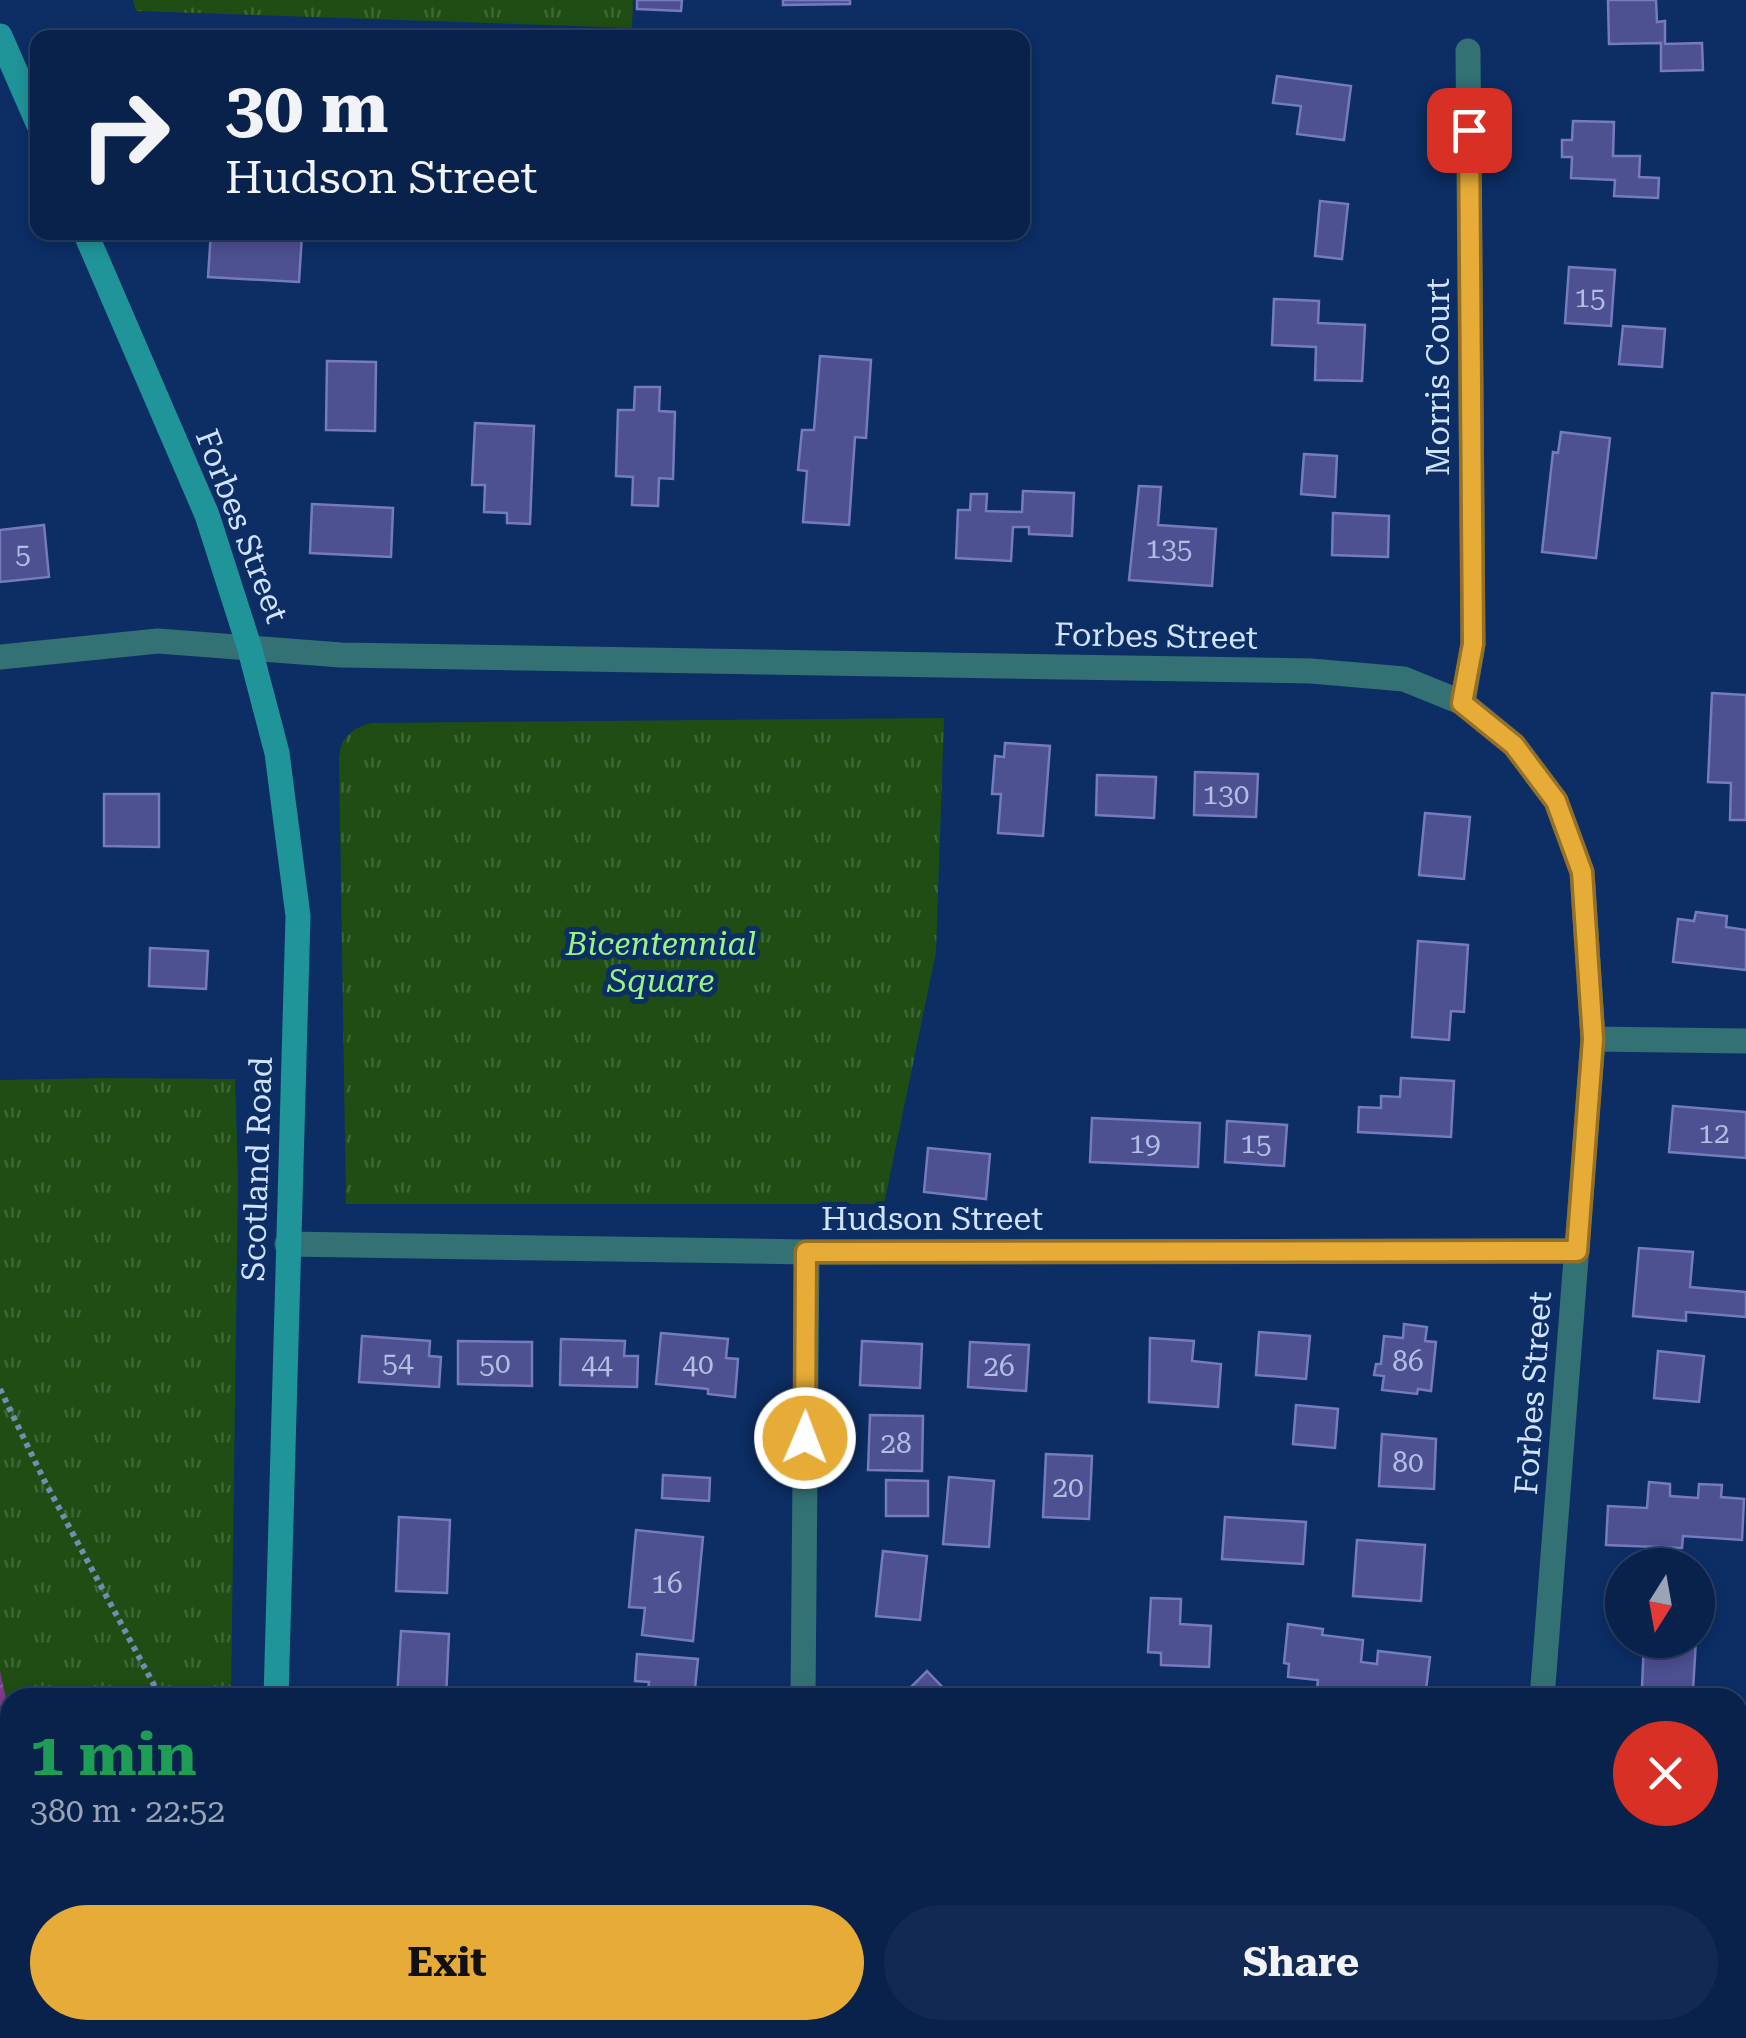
<!DOCTYPE html>
<html lang="en">
<head>
<meta charset="utf-8">
<style>
  :root { --surface:#09224c; --page:#122a53; --text:#f1f3f6; --muted:#99a4b5; --line:#293f64; --accent:#e7ac37 }
  body { margin:0; font-family:"Roboto Serif",serif; background:var(--page); color:var(--text); height:100vh; display:flex; flex-direction:column; font-size:38px; white-space:nowrap }
  * { box-sizing:border-box; margin:0 }
  p { font-size:32px; color:var(--muted) }
  .icon { flex:none; width:55px; height:55px; fill:none; stroke:currentColor; stroke-width:2; stroke-linecap:round; stroke-linejoin:round }
  .map { position:relative; flex:1; overflow:hidden }
  .side { position:absolute; left:0px; top:1688px; width:1748px; height:352px; display:flex; flex-direction:column; background:var(--surface); border-radius:30px 30px 0 0; box-shadow:0 5px 15px #0003,0 0 0 2px var(--line) }
  .side>* { flex:none }
  .guide { position:absolute; left:30px; top:30px; width:1000px; height:210px; border-radius:20px; box-shadow:0 5px 15px #0003,0 0 0 2px var(--line); background:#09224c; color:var(--text); overflow:hidden }
  .needle { width:65px; rotate:191deg }
  .fabs { position:absolute; left:1605px; top:1548px; display:grid; gap:20px }
  .fabs a { display:grid; place-items:center; width:110px; height:110px; border-radius:50%; background:var(--surface); box-shadow:0 5px 15px #0003,0 0 0 2px var(--line); font-size:50px }
  .pin { position:absolute; display:grid; place-items:center; width:85px; height:85px; color:#fff; margin:-42px; border-radius:20px; box-shadow:0 5px 15px #0006 }
  .me { position:absolute; width:110px; margin:-55px; rotate:1deg; stroke-linejoin:round; filter:drop-shadow(0 0 8px #0008) }
  .turn { display:flex; align-items:center; gap:35px; height:210px; padding:0 30px; font-size:45px }
  .turn .icon { width:130px; height:130px; stroke-width:2.5 }
  .turn b { display:block; font-size:70px; line-height:85px }
  .round { display:grid; place-items:center; flex:none; width:105px; height:105px; border-radius:52px; background:var(--page) }
  .headline { display:flex; align-items:center; justify-content:space-between; height:170px; padding:0 30px }
  h1 { font-size:60px; font-weight:700; line-height:75px; color:#1e9e55 }
  .action { display:flex; gap:20px; margin-top:auto; padding:20px 30px }
  .action a { flex:1; height:115px; border-radius:60px; background:var(--accent); color:#111; font-size:40px; font-weight:700; line-height:115px; text-align:center }
  .action a+a { background:var(--page); color:var(--text) }
  .map>svg:first-child { display:block }
  .industrial { fill:url(#industrial-furrows) }
  .park { fill:url(#park-tufts) }
  .water { fill:url(#water-waves) }
  .building { fill:#4d5091; stroke:#767ac0; stroke-width:2.5 }
  .lines { fill:none; stroke-linecap:round; stroke-linejoin:round }
  .path { stroke:#738cb4; stroke-width:6; stroke-dasharray:5 5; stroke-linecap:butt }
  .minor { stroke:#337174; stroke-width:25 }
  .secondary { stroke:#1f9499; stroke-width:25 }
  .route-casing { stroke:#967024; stroke-width:25 }
  .route { stroke:#e7ac37; stroke-width:18 }
  .labels { text-anchor:middle; dominant-baseline:central; stroke-width:10; stroke-linejoin:round; paint-order:stroke }
  .number-label { font-size:28px; fill:#b0bee2 }
  .street-label { font-size:32px; fill:#d1e2fd; stroke:#0c2e65 }
  .park-label { font-size:32px; font-style:italic; fill:#98f484; stroke:#0c2e65 }
</style>
</head>
<body>
<div class="map">
<svg width="1746" height="2038" viewBox="0 0 1746 2038">
  <defs>
    <pattern id="industrial-furrows" width="10" height="10" patternUnits="userSpaceOnUse" patternTransform="scale(2.5)"><rect width="10" height="10" fill="#123775"/><path d="M-1 1l2-2M0 10L10 0M9 11l2-2" fill="none" stroke="#33548a"/></pattern>
    <pattern id="park-tufts" width="24" height="20" patternUnits="userSpaceOnUse" patternTransform="scale(2.5)"><rect width="24" height="20" fill="#1f4d13"/><path d="M3 7l-1-3M5 7V3M7 7l1-3M15 17l-1-3M17 17v-4M19 17l1-3" fill="none" stroke="#3e6636"/></pattern>
    <pattern id="water-waves" width="16" height="10" patternUnits="userSpaceOnUse" patternTransform="scale(2.5)"><rect width="16" height="10" fill="#7d3b8c"/><path d="M0 5q4-4 8 0t8 0" fill="none" stroke="#8e579d"/></pattern>
  </defs>
  <rect width="100%" height="100%" fill="#0c2e65"/>
  <path class="industrial" d="M528,2030H1236L1253,2038H527Z"/>
  <path class="park" d="M133,0H633L632,28L136,11Z
    M944,718L936,952L884,1204H346L339,758C341,737 351,729 371,723Z
    M107,1078L235,1079L238,1179L231,1697L10,1698V2030H229V2038H0V1080Z"/>
  <path class="water" d="M0,1671L10,1717V2030H107L108,2038H0Z"/>
  <path class="building" d="M637,0H682L681,11L637,9Z
    M783,0H850V4L783,5Z
    M1608,0H1656L1657,22L1665,21V44L1702,43L1703,70L1661,71V43L1609,44Z
    M1277,76L1351,86L1344,140L1297,134L1301,106L1273,103Z
    M1573,121L1614,122L1613,156H1640L1639,177L1659,178L1658,198L1614,196L1615,180L1571,178L1572,157H1562V140H1572Z
    M1320,201L1348,204L1342,259L1315,256Z
    M211,232L302,234L299,282L208,277Z
    M1569,267L1615,270L1611,326L1565,323Z
    M1274,299L1319,301L1318,323L1365,325L1362,381L1315,380L1316,347L1272,345Z
    M1623,326L1665,329L1662,367L1619,364Z
    M820,356L871,360L866,438L855,437L849,525L803,522L807,471L798,470L802,430H814Z
    M327,361L376,362L375,431L326,430Z
    M635,387H660L659,411L675,412L673,479L659,478L658,506L632,505L633,477L616,476L618,410H634Z
    M475,423L534,426L530,524L507,523V513L484,512L485,485H472Z
    M1561,432L1610,438L1596,558L1542,552L1553,452L1558,453Z
    M1304,454L1337,456L1335,497L1301,494Z
    M1139,486L1161,487L1158,525L1216,529L1212,586L1129,580Z
    M1023,491L1074,493L1072,536L1029,534V527H1013L1011,561L956,558L958,510H970L971,494H987L986,511L1022,512Z
    M312,504L393,508L391,557L310,553Z
    M1333,513L1389,516L1388,557L1332,555Z
    M44,525L49,577L0,582V530Z
    M1712,693L1746,695V820H1730L1731,783L1708,782Z
    M1005,743L1050,746L1043,836L998,833L1001,794H992L995,756L1004,757Z
    M1195,772L1258,774L1256,817L1194,815Z
    M1097,775L1156,777L1154,818L1096,815Z
    M104,794H159V847L104,846Z
    M1425,813L1470,817L1464,879L1419,875Z
    M1696,912L1727,916L1726,927L1746,930V970L1673,962L1678,919L1694,921Z
    M1418,941L1468,945L1464,1012L1451,1011L1449,1040L1412,1037Z
    M150,948L208,951L206,989L149,986Z
    M1401,1078L1454,1081L1451,1137L1358,1132L1359,1107L1381,1108V1096L1400,1097Z
    M1673,1106L1746,1112V1158L1669,1152Z
    M1092,1118L1200,1123L1198,1167L1090,1162Z
    M1227,1121L1287,1125L1284,1166L1225,1162Z
    M928,1148L990,1154L986,1199L924,1192Z
    M1639,1248L1693,1252L1690,1287L1746,1292V1317L1686,1312V1321L1633,1316Z
    M1404,1324L1427,1327L1425,1341L1436,1342L1431,1391L1418,1389L1417,1394L1382,1390L1384,1376L1374,1375L1376,1364H1381L1384,1336L1403,1338Z
    M1259,1332L1310,1336L1306,1379L1256,1375Z
    M661,1333L728,1339L726,1358L738,1359L735,1397L708,1394V1389L656,1384Z
    M362,1336L430,1341L429,1356L441,1357L439,1387L359,1382Z
    M1150,1338L1194,1341L1192,1361L1221,1364L1218,1407L1149,1402Z
    M561,1339L625,1341L624,1356H638L637,1387L560,1385Z
    M458,1341L532,1342V1386L458,1384Z
    M862,1341L922,1344L920,1388L860,1385Z
    M970,1342L1029,1345L1026,1391L968,1387Z
    M1658,1351L1704,1356L1699,1402L1654,1398Z
    M1296,1405L1338,1409L1335,1448L1293,1444Z
    M870,1415L923,1416L922,1471L868,1470Z
    M1382,1434L1436,1439L1434,1489L1379,1486Z
    M1046,1454L1092,1456L1089,1519L1043,1517Z
    M663,1475L710,1478L709,1501L662,1498Z
    M949,1477L994,1481L989,1547L943,1544Z
    M886,1480L928,1481V1516H886Z
    M1649,1482L1670,1484V1496L1698,1498L1699,1484L1722,1485L1721,1497L1744,1499L1742,1540L1683,1536L1682,1548L1606,1545L1608,1506L1647,1508Z
    M399,1517L450,1520L447,1593L396,1591Z
    M1225,1517L1306,1522L1303,1564L1222,1559Z
    M636,1530L703,1537L693,1641L642,1635L645,1608L629,1607Z
    M1357,1540L1425,1545L1421,1601L1353,1596Z
    M883,1551L927,1556L920,1620L876,1616Z
    M1151,1598L1181,1599L1180,1624L1211,1626L1209,1667L1161,1665V1653L1148,1652Z
    M1288,1624L1323,1629L1322,1635L1363,1640L1361,1662L1377,1664L1378,1651L1430,1657L1425,1698L1316,1697L1318,1680L1288,1677L1289,1664L1284,1663Z
    M401,1631L449,1634L446,1698H397Z
    M1644,1640H1696L1693,1690L1642,1687Z
    M637,1654L698,1659L694,1698H647L649,1682L635,1681Z
    M927,1671L953,1698H900Z
    M1738,2008H1746V2038H1622V2030H1738Z"/>
  <g class="lines">
    <path class="path" d="M0,1389L44,1480L161,1698"/>
    <path class="minor" d="M0,657L158,641L341,655L1311,671L1404,679L1463,703L1514,745L1556,801L1582,872L1593,1039L1542,1698
      M1463,703L1473,644L1468,51
      M1593,1039L1746,1041
      M287,1244L807,1252L1577,1251
      M803,1698L807,1252
      M1514,2038V2030"/>
    <path class="secondary" d="M0,36L38,123
      M85,232L207,515L249,646L277,753L298,916L276,1698
      M281,2030V2038"/>
  </g>
  <g class="lines">
    <g class="route-casing">
      <path id="route" d="M805,1438L806,1252L1577,1251L1593,1039L1582,872L1556,801L1514,745L1462,703L1473,644L1469,130"/>
    </g>
    <use href="#route" class="route"/>
  </g>
  <g class="labels">
    <g class="number-label">
      <text x="1590" y="297">15</text>
      <text x="1169" y="548">135</text>
      <text x="23" y="553">5</text>
      <text x="1226" y="794">130</text>
      <text x="1714" y="1133">12</text>
      <text x="1145" y="1143">19</text>
      <text x="1256" y="1143">15</text>
      <text x="1408" y="1361">86</text>
      <text x="398" y="1362">54</text>
      <text x="495" y="1363">50</text>
      <text x="597" y="1364">44</text>
      <text x="698" y="1364">40</text>
      <text x="999" y="1366">26</text>
      <text x="896" y="1443">28</text>
      <text x="1408" y="1462">80</text>
      <text x="1068" y="1487">20</text>
      <text x="667" y="1583">16</text>
    </g>
    <g class="street-label">
      <text transform="translate(1438 377) rotate(-90)">Morris Court</text>
      <text transform="translate(242 526) rotate(69)">Forbes Street</text>
      <text transform="translate(1156 636) rotate(1)">Forbes Street</text>
      <text transform="translate(257 1169) rotate(-88)">Scotland Road</text>
      <text x="932" y="1219">Hudson Street</text>
      <text transform="translate(1533 1393) rotate(-86)">Forbes Street</text>
    </g>
    <g class="park-label">
      <text x="661" y="944">Bicentennial<tspan x="661" dy="37">Square</tspan></text>
    </g>
  </g>
</svg>
<div class="fabs">
<a><svg class="needle" viewBox="-14 -14 28 28"><path d="M0-13l5 13h-10z" fill="#e53935"/><path d="M0 13l5-13h-10z" fill="#99a4b5"/></svg></a>
</div>
<div class="pin" style="left:1469px;top:130px;background:#d93025"><svg class="icon" aria-label="arrive" viewBox="0 0 24 24"><path d="M6 21V4h12l-3 4 3 4H6"/></svg></div>
<svg class="me" style="left:805px;top:1438px" viewBox="-20 -20 40 40"><circle r="17" fill="#e7ac37" stroke="#fff" stroke-width="3"/><path d="M0-11L8 9 0 5-8 9z" fill="#fff"/></svg>
<div class="guide">
<div class="turn"><svg class="icon" aria-label="right" viewBox="0 0 24 24"><path d="M7 20v-9h11M14 6l5 5-5 5"/></svg><div><b>30 m</b>Hudson Street</div></div>
</div>
<section class="side">
<div class="headline"><div><h1>1 min</h1><p>380 m · 22:52</p></div><a class="round" style="background:#d93025;color:#fff"><svg class="icon" aria-label="close" viewBox="0 0 24 24"><path d="M6 6l12 12M18 6L6 18"/></svg></a></div>
<div class="action"><a>Exit</a><a>Share</a></div>
</section>
</div>
</body>
</html>
